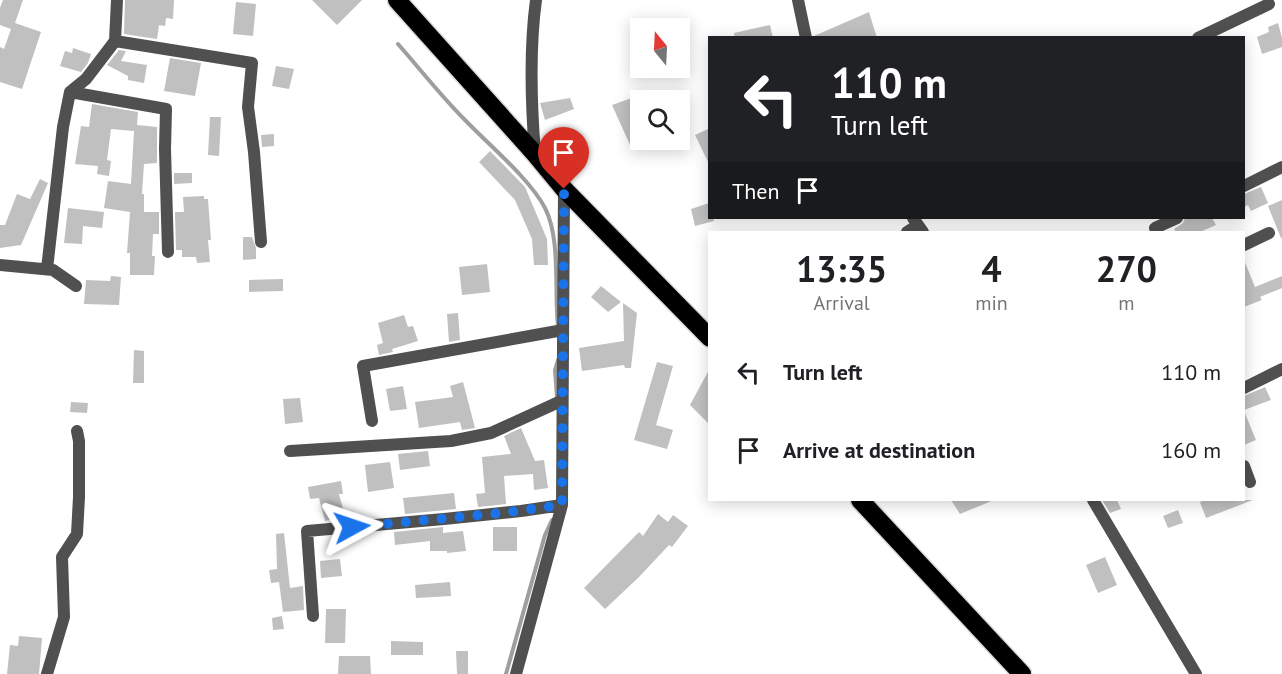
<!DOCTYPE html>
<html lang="en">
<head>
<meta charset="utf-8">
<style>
  :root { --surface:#fff; --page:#f2f2f2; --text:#202124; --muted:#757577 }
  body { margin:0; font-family:"PT Sans",sans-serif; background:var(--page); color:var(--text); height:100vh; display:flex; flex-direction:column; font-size:22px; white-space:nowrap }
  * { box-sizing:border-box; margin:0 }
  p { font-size:20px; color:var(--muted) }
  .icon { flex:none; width:33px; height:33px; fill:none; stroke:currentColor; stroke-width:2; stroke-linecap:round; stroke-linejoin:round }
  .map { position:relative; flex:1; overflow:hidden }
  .sheet { position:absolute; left:708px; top:231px; width:537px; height:270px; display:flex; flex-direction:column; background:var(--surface); border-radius:0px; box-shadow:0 3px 15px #0003 }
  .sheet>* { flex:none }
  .hud { position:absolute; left:708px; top:36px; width:537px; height:183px; border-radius:0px; box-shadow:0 3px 15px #0003; background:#202124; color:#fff; overflow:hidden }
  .needle { width:39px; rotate:342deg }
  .tools { position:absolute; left:630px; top:18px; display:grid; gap:12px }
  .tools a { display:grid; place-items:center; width:60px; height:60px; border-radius:0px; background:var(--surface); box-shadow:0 3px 15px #0003; font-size:30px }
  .pin { position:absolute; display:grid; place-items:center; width:51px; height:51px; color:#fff; margin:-62px -26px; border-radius:50% 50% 50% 0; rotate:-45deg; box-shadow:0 0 6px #0007 }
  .pin .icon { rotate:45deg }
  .me { position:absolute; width:66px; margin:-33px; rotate:85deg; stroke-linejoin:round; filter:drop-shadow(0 0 4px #0008) }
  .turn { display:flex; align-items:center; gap:21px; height:126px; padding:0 24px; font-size:27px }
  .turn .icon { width:78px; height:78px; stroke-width:2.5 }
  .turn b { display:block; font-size:42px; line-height:51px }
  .then { display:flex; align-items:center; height:57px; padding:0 24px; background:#0003; gap:12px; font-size:22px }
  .eta { display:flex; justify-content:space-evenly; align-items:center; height:102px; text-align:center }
  .eta b { font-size:36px; font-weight:700; line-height:42px }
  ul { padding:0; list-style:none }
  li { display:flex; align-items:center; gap:18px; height:78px; padding:0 24px }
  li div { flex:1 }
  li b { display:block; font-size:22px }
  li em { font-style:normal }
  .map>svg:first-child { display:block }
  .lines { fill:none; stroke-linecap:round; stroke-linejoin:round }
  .stream { stroke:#9e9e9e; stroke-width:4 }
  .building { fill:#c0c0c0 }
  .highway-casing { stroke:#dbdbdb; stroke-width:21 }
  .street { stroke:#505050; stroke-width:12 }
  .highway { stroke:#000; stroke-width:18 }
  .route { stroke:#1a73e8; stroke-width:10; stroke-dasharray:0 18 }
</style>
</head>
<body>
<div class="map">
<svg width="1282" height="674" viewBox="0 0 1282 674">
  <rect width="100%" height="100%" fill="#fff"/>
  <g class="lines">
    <path class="stream" d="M398,44C420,69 441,96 465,120C488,144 530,179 545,208C561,239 554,291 558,326
      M557,397L555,370L558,360
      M506,674L545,535L552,520"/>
  </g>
  <path class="building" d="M3,0H23L15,23L41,32L22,89L0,82V47L4,49L11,29L0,25V8Z
    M125,0H174L173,19L166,18L165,26L159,25L157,39L124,34Z
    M312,0H362L337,25Z
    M236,2L256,4L253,36L233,34Z
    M869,12L877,38H814V36Z
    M1278,23L1282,38V47L1262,54L1257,37L1269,32L1268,27Z
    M770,25L773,38H735L734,33Z
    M73,48L91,54L88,63L81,72L60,66L65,51L72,53Z
    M119,50L126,51L121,61L147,65L144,83L128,80V76L107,65Z
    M170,58L201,63L195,96L164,91Z
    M276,66L294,69L289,89L272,86Z
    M640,95V141L630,145L612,105Z
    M570,98L574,109L545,120L540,103Z
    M92,104L138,112L137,125L157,127V163L144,164L142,194H144V212H159V234H153L152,256H155L154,275H130V253H127L130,212L104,208L108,181L131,184L134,131L111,129L107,160L111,161L109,176L97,174L98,166L75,164L81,126L89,127Z
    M210,117H221L219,156L208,155Z
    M710,128V166L695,135Z
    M274,134V146L262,147L261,135Z
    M490,151L525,187L547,239L548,265H534L532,239L515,200L479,162Z
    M174,173H192V183L174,184Z
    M40,179L48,183L21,245L0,248V225H5L17,194L30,199Z
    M1261,187L1268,203L1251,211L1248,205L1244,207V194Z
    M204,196V199H208L211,240H208L210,262L197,263L196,257H182V250H176L175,212H184L183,197Z
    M1282,200V238H1281L1268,206Z
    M709,203L710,218H713L714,221L695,226L691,209Z
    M68,208L104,212L102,228L83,226L82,244L64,243Z
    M1185,218H1212L1216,225L1200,232H1176L1174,229L1183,223Z
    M243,237H252L256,248V259L243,260Z
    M1244,260L1255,287L1282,276V288L1260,297L1262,300L1244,307Z
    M487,264L490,292L462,295L459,267Z
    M111,276L121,277L119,305L84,304L86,280L110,281Z
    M283,279V291L249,292V280Z
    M601,286L621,302L608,312L591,297Z
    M623,303L637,313L631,368H625L624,365L582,371L579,348L624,341Z
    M458,313L460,340L449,342L447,314Z
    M404,315L408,327L413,326L418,341L392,349L393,352L379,355L377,345L383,343L378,323Z
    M134,350L144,351V383H133Z
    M657,362L673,366L656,425L673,430L667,449L634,440Z
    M710,368V425L690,405Z
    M463,382L475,428L462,430L460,422L419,428L415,402L453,397L450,386Z
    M403,386L407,409L390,411L386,389Z
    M1265,387L1271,400L1244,410V396Z
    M300,398L303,422L285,424L283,399Z
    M71,402L88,403L87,413L70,412Z
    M1244,411L1256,440L1244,445Z
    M521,428L535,461L544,460L548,488L534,490L533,474L504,476L506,504L478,507L476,494L485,493L482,457L511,454L504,436Z
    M428,451L430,466L400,470L398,454Z
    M390,462L394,488L368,492L365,465Z
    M341,481L343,494H339L345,516L325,521L319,498L310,499L308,487Z
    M454,493L456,509L405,514L403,498Z
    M951,500H994L960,514Z
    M1102,500H1117L1121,509L1110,513Z
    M1205,500H1253L1206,518L1200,502Z
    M1178,510L1183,523L1168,528L1163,516Z
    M658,514L668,522L673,515L688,526L672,547L669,545L639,577L605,609L584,588L639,532L643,536Z
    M443,527V533L463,531L466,551L447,553V551H430V541L395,545L394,532Z
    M493,527H517V551H493Z
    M284,533L290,588L303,586L304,610L283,612L279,582L271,583L269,570L277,569L276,534Z
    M1105,557L1117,585L1098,593L1086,565Z
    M340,559L342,576L321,578L320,561Z
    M450,582L451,596L416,598L415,585Z
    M326,609H346L345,643H325Z
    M282,616L284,629L273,630L272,618Z
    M19,636L42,638L39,674H7L10,645L18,646Z
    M391,641L423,642V655H391Z
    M456,651H468V674H457Z
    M339,656H370L371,674H338Z"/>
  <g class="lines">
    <g class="highway-casing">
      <path id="highway" d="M397,0L535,154L564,189L710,338
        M860,500L1022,674"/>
    </g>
    <path class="street" d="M798,0L806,38
      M1198,38L1269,4
      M115,41L252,63L248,107L254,152L261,242
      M70,92L166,109L165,149L168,252
      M535,154C531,103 529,51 536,0
      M1244,186L1282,167
      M913,218L923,232
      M907,232L918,225
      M1157,232L1155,228L1177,218
      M1244,245L1269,233
      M0,265L53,270L76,286
      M47,269L63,127L70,92L86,79L115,41L117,0
      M1244,388L1282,369
      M372,421L363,366L563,330
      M290,451L451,441L491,433L561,401
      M1244,466L1250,482
      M1093,500L1196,674
      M313,616L307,531L444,519L521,511L562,505
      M47,674L64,617L62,557L77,534L79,497V441L77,431
      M516,674L562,505L564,189"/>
    <use href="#highway" class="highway"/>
  </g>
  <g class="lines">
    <path class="route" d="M352,527L502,513L562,505L564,189"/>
  </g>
</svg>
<div class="tools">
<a><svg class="needle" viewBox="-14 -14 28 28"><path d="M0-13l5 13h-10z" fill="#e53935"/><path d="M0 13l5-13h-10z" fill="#757577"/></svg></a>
<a><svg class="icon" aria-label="search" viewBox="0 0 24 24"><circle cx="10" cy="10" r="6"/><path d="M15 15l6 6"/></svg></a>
</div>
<div class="pin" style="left:564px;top:189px;background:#d93025"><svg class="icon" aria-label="arrive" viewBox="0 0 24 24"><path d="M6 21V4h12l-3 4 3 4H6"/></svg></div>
<svg class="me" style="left:352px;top:527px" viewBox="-20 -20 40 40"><path d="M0-17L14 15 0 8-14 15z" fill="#1a73e8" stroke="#fff" stroke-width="4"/></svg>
<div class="hud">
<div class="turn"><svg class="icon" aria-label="left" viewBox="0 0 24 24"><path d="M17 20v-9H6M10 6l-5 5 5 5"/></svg><div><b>110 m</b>Turn left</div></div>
<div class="then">Then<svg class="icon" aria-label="arrive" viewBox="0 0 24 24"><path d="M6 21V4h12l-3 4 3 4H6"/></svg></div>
</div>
<section class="sheet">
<div class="eta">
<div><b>13:35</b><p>Arrival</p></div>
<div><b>4</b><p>min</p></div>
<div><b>270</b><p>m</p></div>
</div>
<ul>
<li><svg class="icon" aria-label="left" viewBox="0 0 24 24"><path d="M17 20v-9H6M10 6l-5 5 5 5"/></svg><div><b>Turn left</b></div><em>110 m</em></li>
<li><svg class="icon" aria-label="arrive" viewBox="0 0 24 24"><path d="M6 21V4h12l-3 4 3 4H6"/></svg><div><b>Arrive at destination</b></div><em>160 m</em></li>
</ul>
</section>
</div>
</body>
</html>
